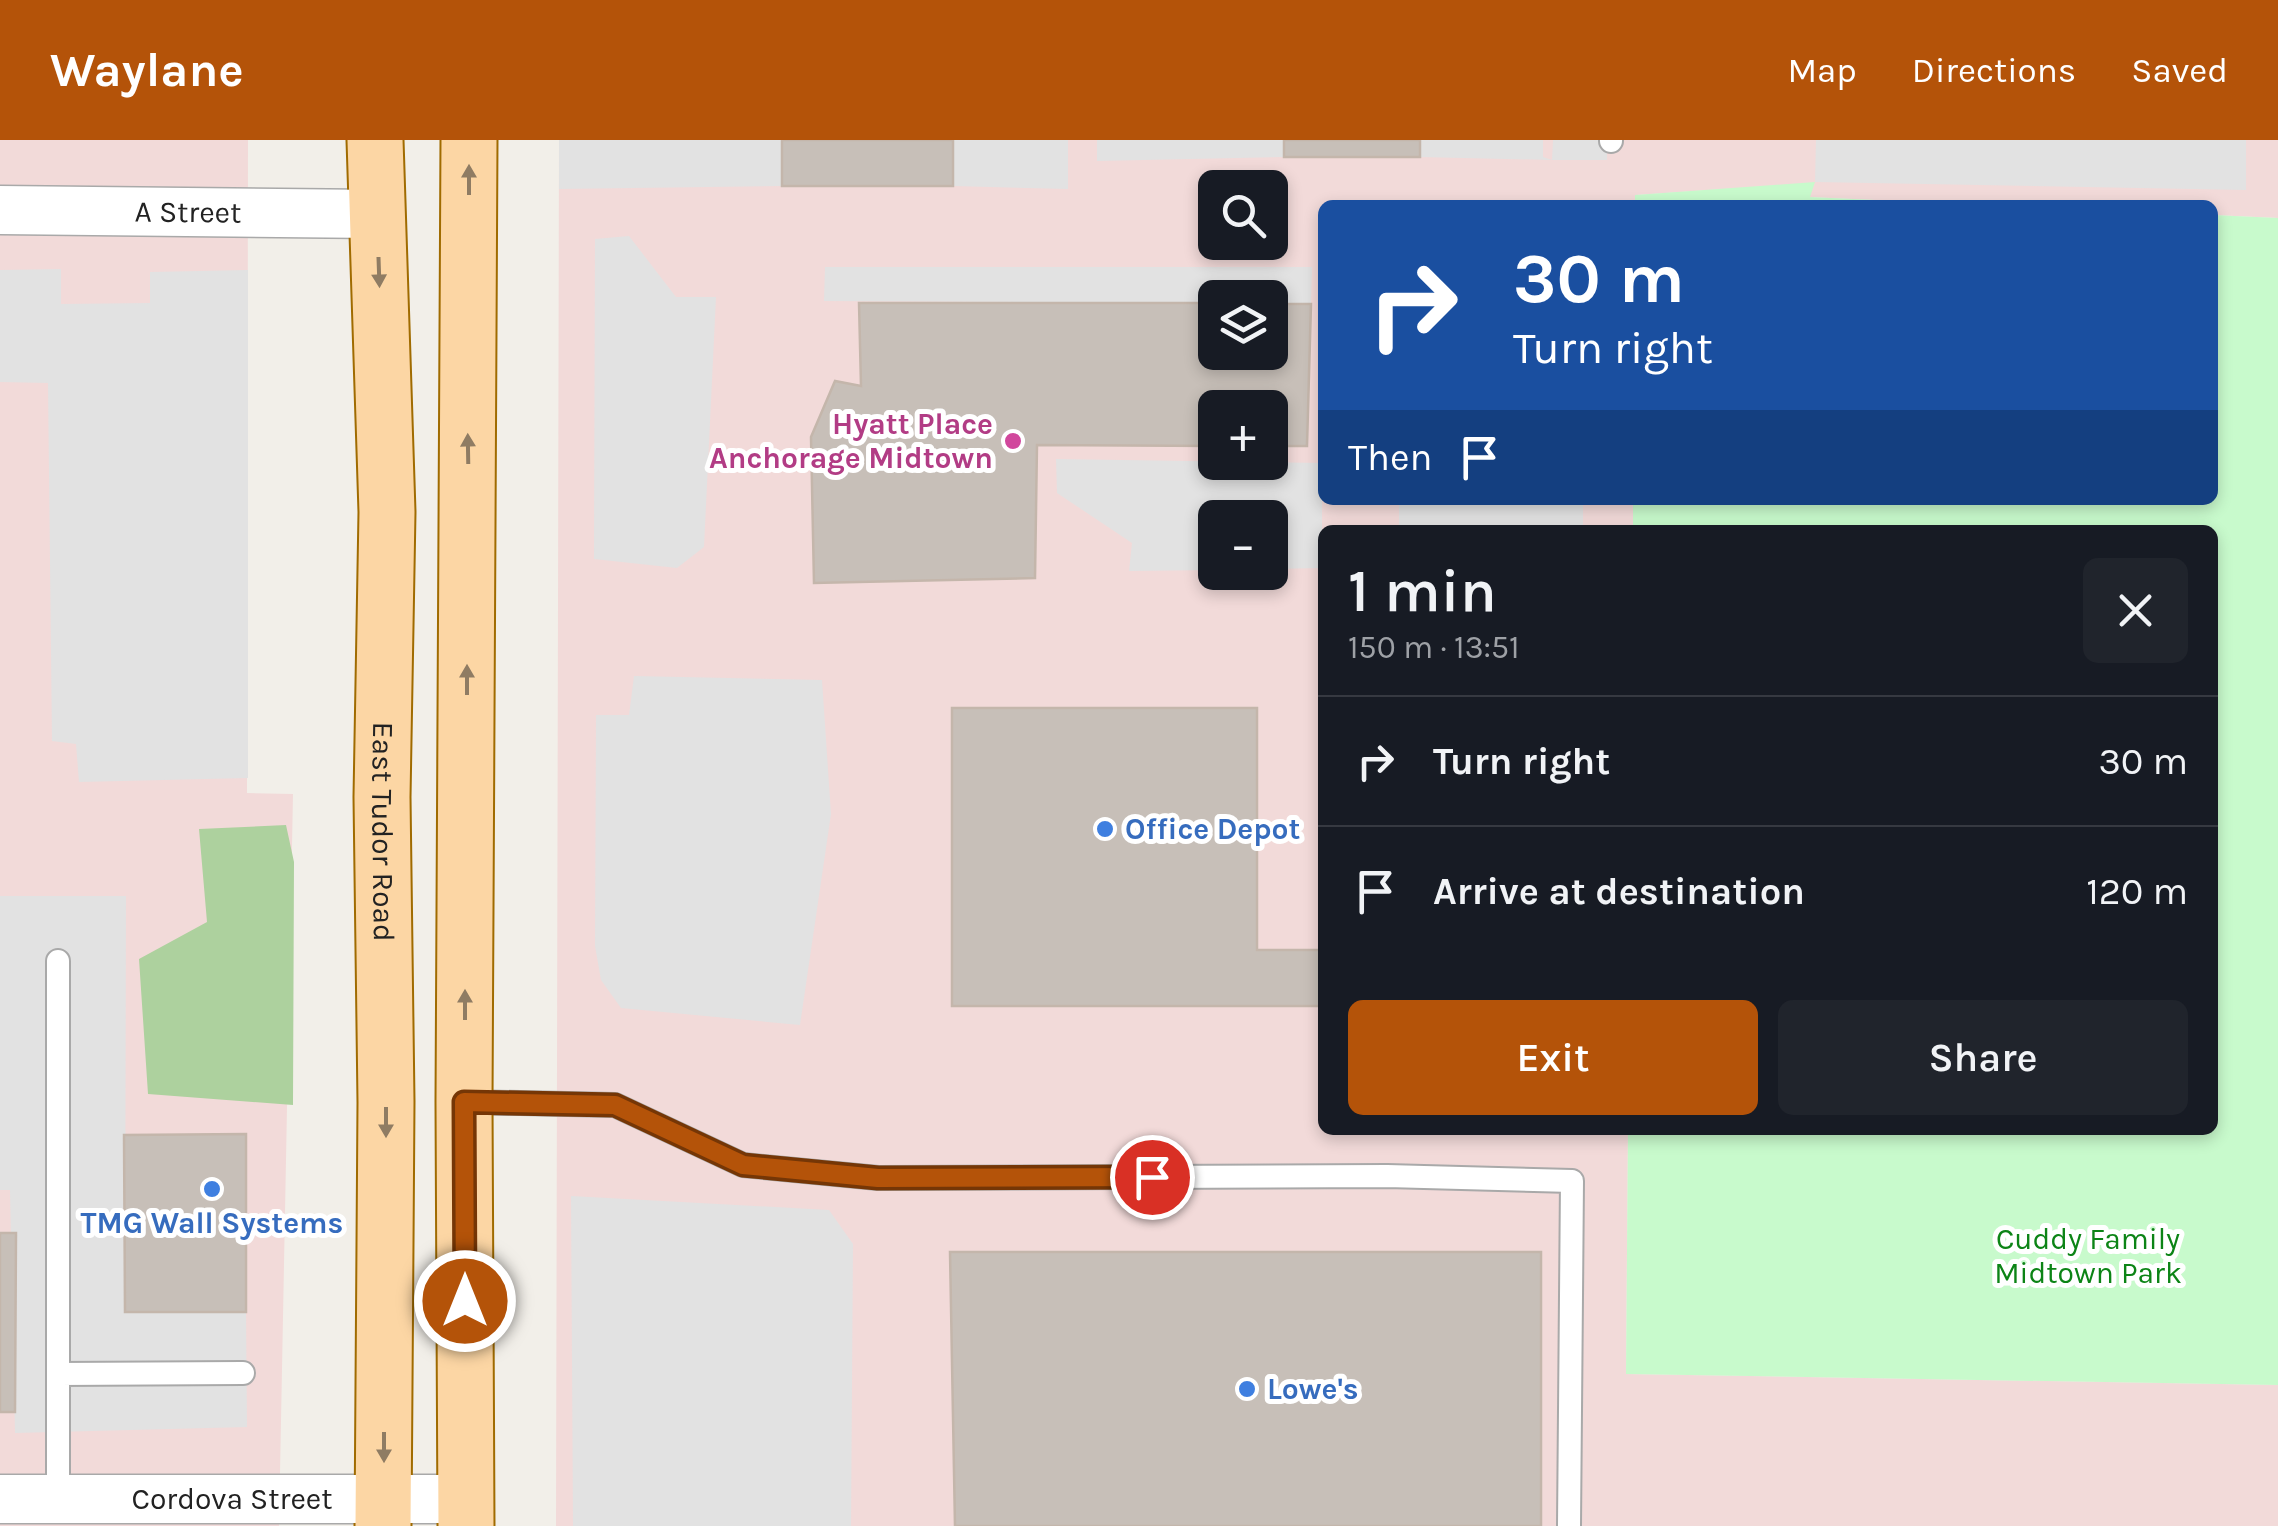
<!DOCTYPE html>
<html lang="en">
<head>
<meta charset="utf-8">
<style>
  :root { --surface:#171b24; --page:#20242c; --text:#f1f3f6; --muted:#9ea1a6; --line:#363941; --accent:#b45309 }
  body { margin:0; font-family:Karla,sans-serif; background:var(--page); color:var(--text); height:100vh; display:flex; flex-direction:column; font-size:38px; white-space:nowrap }
  * { box-sizing:border-box; margin:0 }
  p { font-size:32px; color:var(--muted) }
  .icon { flex:none; width:55px; height:55px; fill:none; stroke:currentColor; stroke-width:2; stroke-linecap:round; stroke-linejoin:round }
  .map { position:relative; flex:1; overflow:hidden }
  .side { position:absolute; left:1318px; top:385px; width:900px; height:610px; display:flex; flex-direction:column; background:var(--surface); border-radius:15px; box-shadow:0 5px 15px #0003 }
  .side>* { flex:none }
  .guide { position:absolute; left:1318px; top:60px; width:900px; height:305px; border-radius:15px; box-shadow:0 5px 15px #0003; background:#1a4fa0; color:#fff; overflow:hidden }
  .tools { position:absolute; left:1198px; top:30px; display:grid; gap:20px }
  .tools a { display:grid; place-items:center; width:90px; height:90px; border-radius:15px; background:var(--surface); box-shadow:0 5px 15px #0003; font-size:50px }
  .pin { position:absolute; display:grid; place-items:center; width:85px; height:85px; color:#fff; margin:-42px; border:5px solid #fff; border-radius:50%; box-shadow:0 2px 10px #0007 }
  .me { position:absolute; width:110px; margin:-55px; rotate:0deg; stroke-linejoin:round; filter:drop-shadow(0 0 8px #0008) }
  .turn { display:flex; align-items:center; gap:35px; height:210px; padding:0 30px; font-size:45px }
  .turn .icon { width:130px; height:130px; stroke-width:2.5 }
  .turn b { display:block; font-size:70px; line-height:85px }
  .then { display:flex; align-items:center; height:95px; padding:0 30px; background:#0003; gap:20px; font-size:38px }
  .round { display:grid; place-items:center; flex:none; width:105px; height:105px; border-radius:15px; background:var(--page) }
  .headline { display:flex; align-items:center; justify-content:space-between; height:170px; padding:0 30px }
  h1 { font-size:60px; font-weight:600; line-height:75px }
  .cta { display:flex; gap:20px; margin-top:auto; padding:20px 30px }
  .cta a { flex:1; height:115px; border-radius:15px; background:var(--accent); color:#fff; font-size:40px; font-weight:600; line-height:115px; text-align:center }
  .cta a+a { background:var(--page); color:var(--text) }
  ul { padding:0; list-style:none }
  li { display:flex; align-items:center; gap:30px; height:130px; padding:0 30px; border-top:2px solid var(--line) }
  li div { flex:1 }
  li b { display:block; font-size:38px }
  li em { font-style:normal }
  header { display:flex; align-items:center; gap:60px; box-sizing:border-box; height:140px; padding:0 50px; background:var(--accent); color:#fff }
  header strong { font-size:48px }
  nav { display:flex; gap:55px; margin-inline-start:auto; font-size:35px }
  .map>svg:first-child { display:block }
  .commercial { fill:#f2dad9; fill-rule:evenodd }
  .forest { fill:#add19e }
  .park { fill:#c8facc }
  .parking { fill:#e2e2e2 }
  .building { fill:#c7bfb8; stroke:#c4b6ab; stroke-width:2.5 }
  .lines { fill:none; stroke-linecap:round; stroke-linejoin:round }
  .service-casing { stroke:#a9a9a9; stroke-width:26 }
  .minor-casing { stroke:#a9a9a9; stroke-width:51 }
  .primary-casing { stroke:#a06b00; stroke-width:59 }
  .service { stroke:#fff; stroke-width:22 }
  .minor { stroke:#fff; stroke-width:48 }
  .primary { stroke:#fcd6a4; stroke-width:55 }
  .oneway { fill:#8f7c63 }
  .route-casing { stroke:#753606; stroke-width:25 }
  .route { stroke:#b45309; stroke-width:18 }
  .hotel-dot { fill:#d1479c; stroke:#fff; stroke-width:4 }
  .shop-dot { fill:#3f7fe0; stroke:#fff; stroke-width:4 }
  .labels { text-anchor:middle; dominant-baseline:central; stroke-width:10; stroke-linejoin:round; paint-order:stroke }
  .street-label { font-size:30px; fill:#222; stroke:#fff }
  .hotel-label { font-size:30px; font-weight:bold; fill:#b23c85; stroke:#fff; text-anchor:end }
  .shop-label { font-size:30px; font-weight:bold; fill:#366cbe; stroke:#fff; text-anchor:start }
  .park-label { font-size:30px; fill:#0c8416; stroke:#fff }
</style>
</head>
<body>
<header>
<strong>Waylane</strong>
<nav><a>Map</a><a>Directions</a><a>Saved</a></nav>
</header>
<div class="map">
<svg width="2278" height="1386" viewBox="0 0 2278 1386">
  <rect width="100%" height="100%" fill="#f2efe9"/>
  <path class="commercial" d="M0,0H248L247,653L293,654L279,1386H0Z
    M559,0H2278V78L2213,75L2212,65H1984L1809,57L1814,43L1636,55L1635,65H1322V360H1633V390H1322V990H1628L1626,1234L2278,1245V1386H556ZM1215,48H1270V102H1215ZM1215,158H1270V212H1215ZM1215,268H1270V322H1215ZM1215,378H1270V432H1215Z"/>
  <path class="forest" d="M286,685L294,722L293,965L148,954L139,819L207,782L199,689Z"/>
  <path class="park" d="M1815,42L1810,57L1984,65H1635V55Z
    M2213,75L2278,78V1245L1626,1234L1628,990H2212V390H1633V360H2212Z"/>
  <path class="parking" d="M559,0H782V46L559,49Z
    M953,0H1068V49L953,46Z
    M1097,0H1284V17L1097,21Z
    M1420,0H1543V17L1552,20L1553,0H1607V20H1553L1420,17Z
    M1816,0H2246V50L1815,42Z
    M629,96L676,157H716L704,407L677,428L594,419L595,99Z
    M825,127H1312L1311,164H1270V158H1215V163L824,161Z
    M61,129V164L150,163V132L248,130V638L79,642L76,604L52,601L48,243L0,242V130Z
    M1056,319L1322,323V428L1270,429V378H1215V430L1129,431L1132,403L1057,353Z
    M1399,360H1583V390H1399Z
    M634,536L822,540L831,674L800,885L621,868L601,840L595,806L596,575H629Z
    M0,756H126L125,1171L246,1172L247,1287L15,1293L10,1050H0Z
    M571,1056L829,1070L853,1104L851,1386H573Z"/>
  <path class="building" d="M782,0H953V46H782Z
    M1284,0H1420V17H1284Z
    M859,163H1215V212H1270V164H1311L1307,306H1270V268H1215V306L1037,305L1035,438L814,443L811,297L835,241L861,246Z
    M952,568H1257V810H1322V866H952Z
    M246,994V1172H125L124,995Z
    M0,1093H16L15,1272H0Z
    M950,1112H1541V1386H955Z"/>
  <g class="lines">
    <g class="service-casing">
      <path id="service" d="M1611,1V0
        M465,962L615,965L743,1025L878,1038L1387,1036L1572,1041L1569,1386
        M58,1234L243,1233
        M58,1360V821"/>
    </g>
    <g class="minor-casing">
      <g id="minor">
        <path id="s1" d="M0,70L377,74"/>
        <path id="s2" d="M0,1359H465"/>
      </g>
    </g>
    <g class="primary-casing">
      <g id="primary">
        <path id="s3" d="M375,0L387,372L382,657L386,962L383,1386"/>
        <path d="M466,1386L464,962L469,0"/>
      </g>
    </g>
    <use href="#service" class="service"/>
    <use href="#minor" class="minor"/>
    <use href="#primary" class="primary"/>
  </g>
  <defs><path id="oneway-solid" d="M-6-.8H1V-3.2L6.5 0L1 3.2V.8H-6Z" transform="scale(2.5)"/></defs>
  <g class="oneway">
    <use href="#oneway-solid" transform="translate(469 40) rotate(-90)"/>
    <use href="#oneway-solid" transform="translate(379 132) rotate(88)"/>
    <use href="#oneway-solid" transform="translate(468 309) rotate(-91)"/>
    <use href="#oneway-solid" transform="translate(467 540) rotate(-90)"/>
    <use href="#oneway-solid" transform="translate(465 865) rotate(-90)"/>
    <use href="#oneway-solid" transform="translate(386 982) rotate(90)"/>
    <use href="#oneway-solid" transform="translate(384 1307) rotate(90)"/>
  </g>
  <g class="lines">
    <g class="route-casing">
      <path id="route" d="M465,1161L464,962L615,965L743,1025L878,1038L1152,1037"/>
    </g>
    <use href="#route" class="route"/>
  </g>
  <circle class="hotel-dot" cx="1013" cy="301" r="10"/>
  <g class="shop-dot">
    <circle cx="1105" cy="689" r="10"/>
    <circle cx="212" cy="1049" r="10"/>
    <circle cx="1247" cy="1249" r="10"/>
  </g>
  <g class="labels">
    <g class="street-label">
      <text stroke="none"><textPath href="#s1" startOffset="188">A Street</textPath></text>
      <text stroke="none"><textPath href="#s3" startOffset="692">East Tudor Road</textPath></text>
      <text stroke="none"><textPath href="#s2" startOffset="232">Cordova Street</textPath></text>
    </g>
    <g class="hotel-label">
      <text x="993" y="284">Hyatt Place<tspan x="993" dy="34">Anchorage Midtown</tspan></text>
    </g>
    <g class="shop-label">
      <text x="1125" y="689">Office Depot</text>
      <text x="212" y="1083" text-anchor="middle">TMG Wall Systems</text>
      <text x="1267" y="1249">Lowe's</text>
    </g>
    <g class="park-label">
      <text x="2088" y="1099">Cuddy Family<tspan x="2088" dy="34">Midtown Park</tspan></text>
    </g>
  </g>
</svg>
<div class="tools">
<a><svg class="icon" aria-label="search" viewBox="0 0 24 24"><circle cx="10" cy="10" r="6"/><path d="M15 15l6 6"/></svg></a>
<a><svg class="icon" aria-label="layers" viewBox="0 0 24 24"><path d="M12 4l9 5-9 5-9-5zM3 14l9 5 9-5"/></svg></a>
<a>+</a>
<a>−</a>
</div>
<div class="pin" style="left:1152px;top:1037px;background:#d93025"><svg class="icon" aria-label="arrive" viewBox="0 0 24 24"><path d="M6 21V4h12l-3 4 3 4H6"/></svg></div>
<svg class="me" style="left:465px;top:1161px" viewBox="-20 -20 40 40"><circle r="17" fill="#b45309" stroke="#fff" stroke-width="3"/><path d="M0-11L8 9 0 5-8 9z" fill="#fff"/></svg>
<div class="guide">
<div class="turn"><svg class="icon" aria-label="right" viewBox="0 0 24 24"><path d="M7 20v-9h11M14 6l5 5-5 5"/></svg><div><b>30 m</b>Turn right</div></div>
<div class="then">Then<svg class="icon" aria-label="arrive" viewBox="0 0 24 24"><path d="M6 21V4h12l-3 4 3 4H6"/></svg></div>
</div>
<section class="side">
<div class="headline"><div><h1>1 min</h1><p>150 m · 13:51</p></div><a class="round"><svg class="icon" aria-label="close" viewBox="0 0 24 24"><path d="M6 6l12 12M18 6L6 18"/></svg></a></div>
<ul>
<li><svg class="icon" aria-label="right" viewBox="0 0 24 24"><path d="M7 20v-9h11M14 6l5 5-5 5"/></svg><div><b>Turn right</b></div><em>30 m</em></li>
<li><svg class="icon" aria-label="arrive" viewBox="0 0 24 24"><path d="M6 21V4h12l-3 4 3 4H6"/></svg><div><b>Arrive at destination</b></div><em>120 m</em></li>
</ul>
<div class="cta"><a>Exit</a><a>Share</a></div>
</section>
</div>
</body>
</html>
